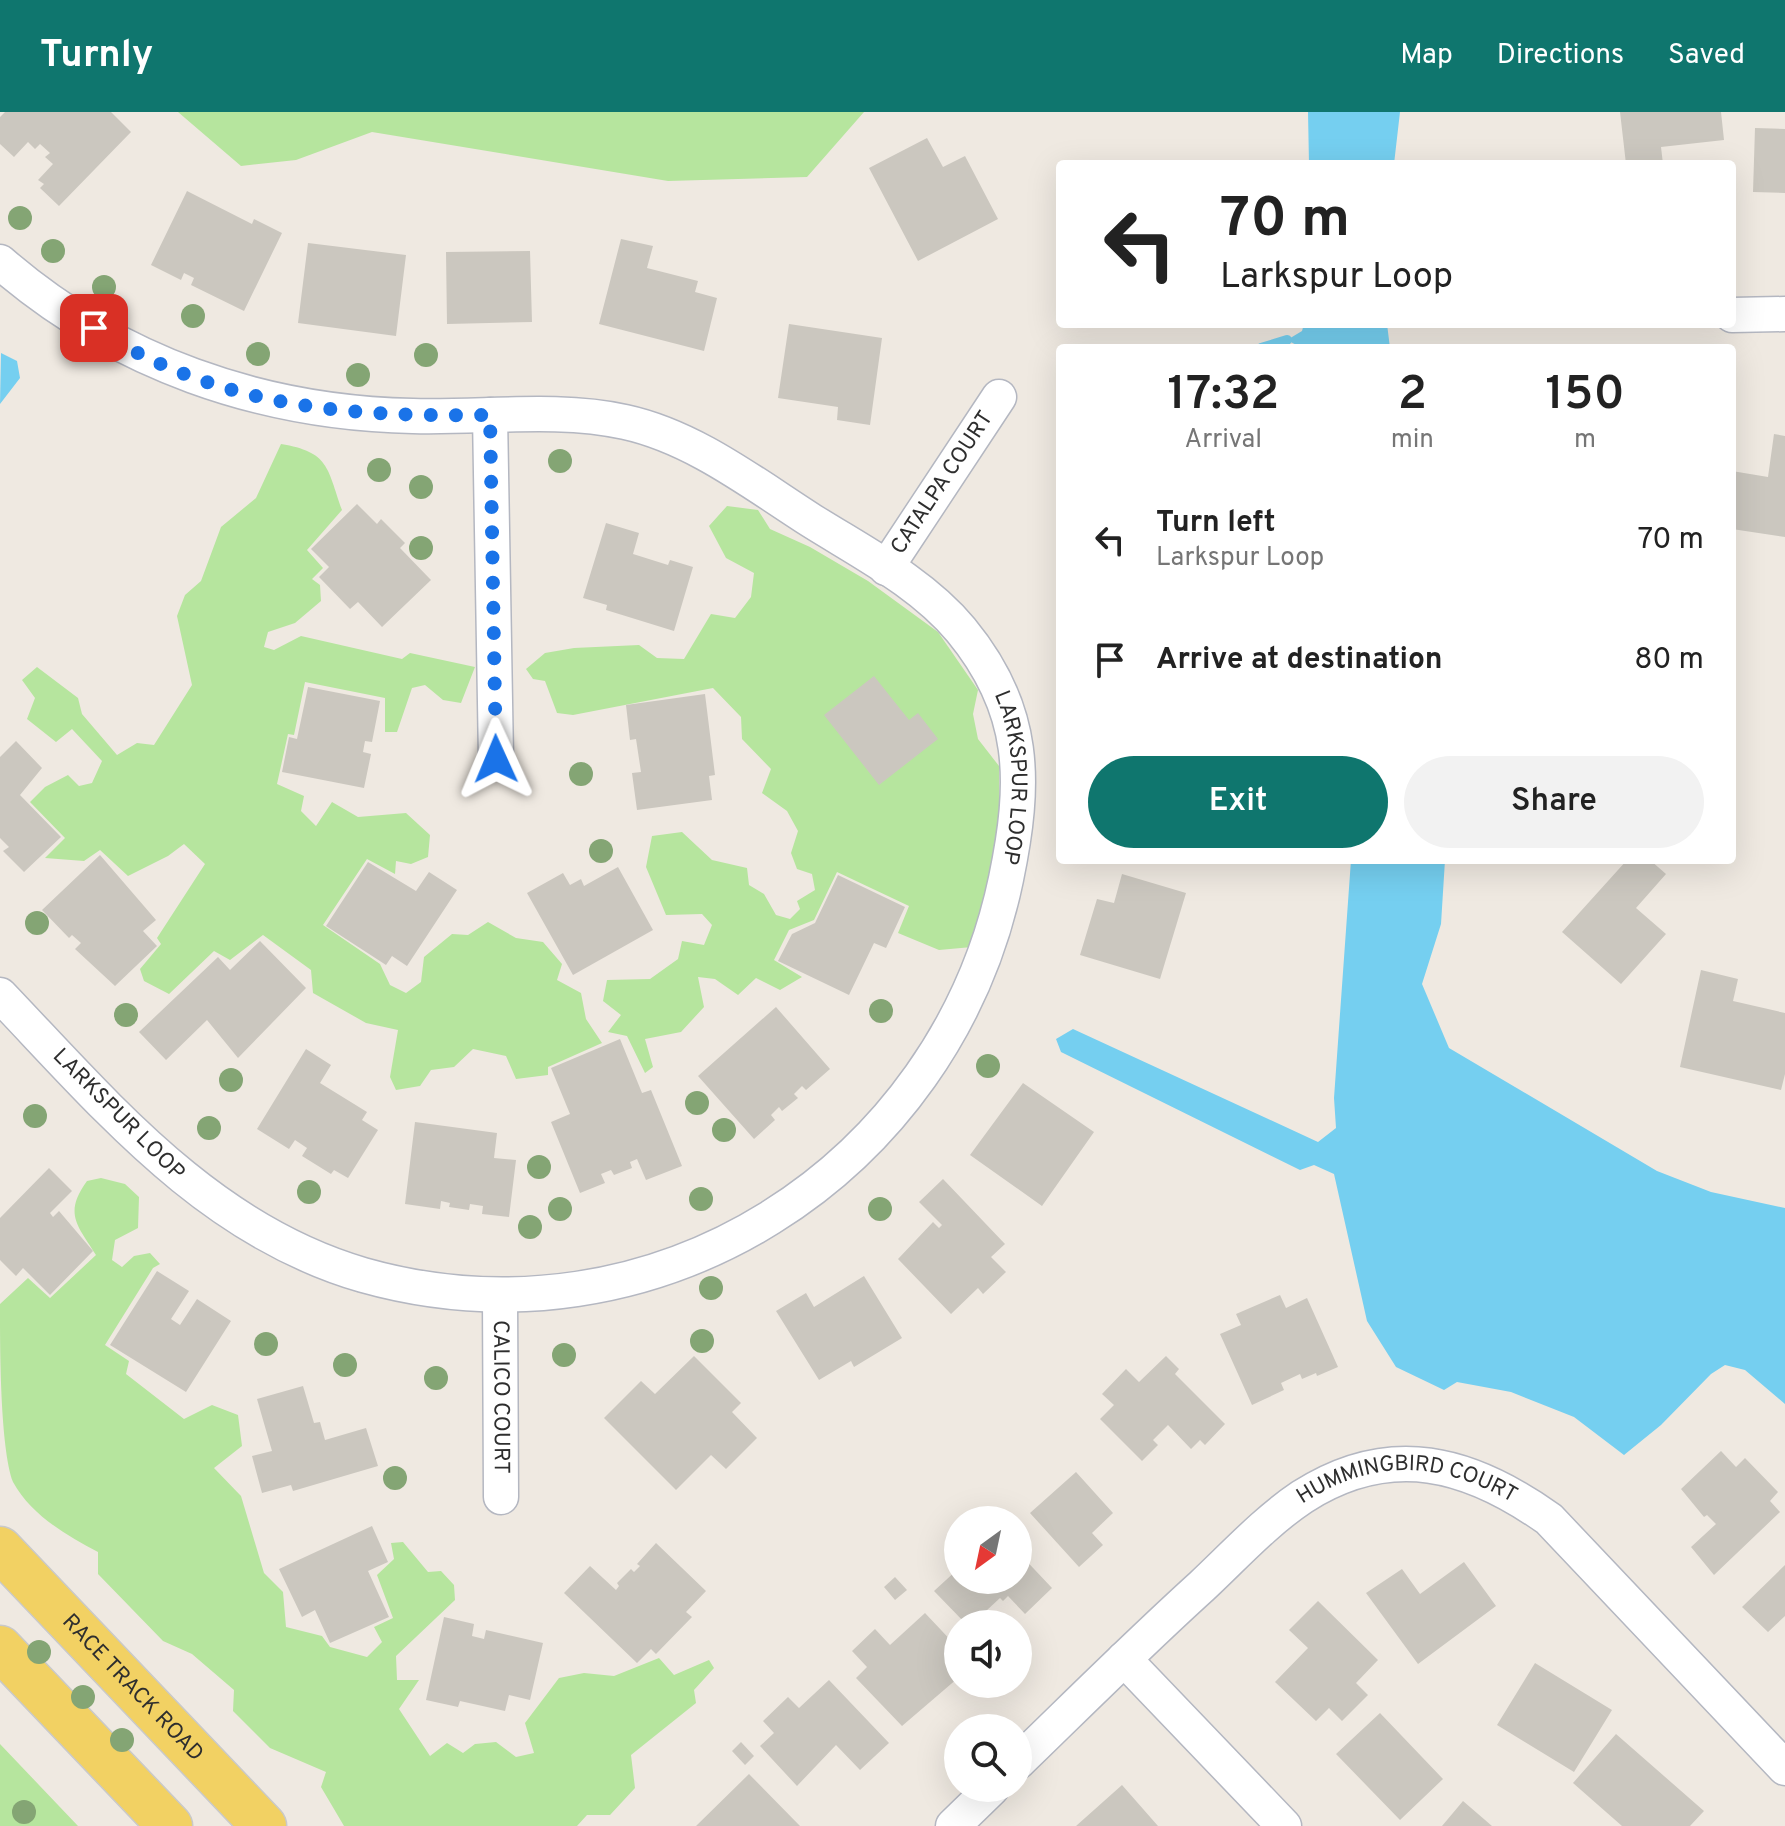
<!DOCTYPE html>
<html lang="en">
<head>
<meta charset="utf-8">
<style>
  :root { --surface:#fff; --page:#f2f2f2; --text:#222; --muted:#767676; --accent:#0f766e }
  body { margin:0; font-family:Overpass,sans-serif; background:var(--page); color:var(--text); height:100vh; display:flex; flex-direction:column; font-size:30px; white-space:nowrap }
  * { box-sizing:border-box; margin:0 }
  p { font-size:26px; color:var(--muted) }
  .icon { flex:none; width:44px; height:44px; fill:none; stroke:currentColor; stroke-width:2; stroke-linecap:round; stroke-linejoin:round }
  .map { position:relative; flex:1; overflow:hidden }
  .side { position:absolute; left:1056px; top:232px; width:680px; height:520px; display:flex; flex-direction:column; background:var(--surface); border-radius:8px; box-shadow:0 8px 32px #0002 }
  .side>* { flex:none }
  .top-card { position:absolute; left:1056px; top:48px; width:680px; height:168px; border-radius:8px; box-shadow:0 8px 32px #0002; background:#fff; color:var(--text); overflow:hidden }
  .needle { width:52px; rotate:213deg }
  .tools { position:absolute; left:944px; top:1394px; display:grid; gap:16px }
  .tools a { display:grid; place-items:center; width:88px; height:88px; border-radius:50%; background:var(--surface); box-shadow:0 8px 32px #0002; font-size:40px }
  .pin { position:absolute; display:grid; place-items:center; width:68px; height:68px; color:#fff; margin:-34px; border-radius:16px; box-shadow:0 4px 12px #0006 }
  .me { position:absolute; width:88px; margin:-44px; rotate:359deg; stroke-linejoin:round; filter:drop-shadow(0 0 6px #0008) }
  .turn { display:flex; align-items:center; gap:28px; height:168px; padding:0 32px; font-size:36px }
  .turn .icon { width:104px; height:104px; stroke-width:2.5 }
  .turn b { display:block; font-size:56px; line-height:68px }
  .eta { display:flex; justify-content:space-evenly; align-items:center; height:136px; text-align:center }
  .eta b { font-size:48px; font-weight:600; line-height:56px }
  .cta { display:flex; gap:16px; margin-top:auto; padding:16px 32px }
  .cta a { flex:1; height:92px; border-radius:48px; background:var(--accent); color:#fff; font-size:32px; font-weight:600; line-height:92px; text-align:center }
  .cta a+a { background:var(--page); color:var(--text) }
  ul { padding:0; list-style:none }
  li { display:flex; align-items:center; gap:24px; height:120px; padding:0 32px }
  li div { flex:1 }
  li b { display:block; font-size:30px }
  li em { font-style:normal }
  header { display:flex; align-items:center; gap:48px; box-sizing:border-box; height:112px; padding:0 40px; background:var(--accent); color:#fff }
  header strong { font-size:38px }
  nav { display:flex; gap:44px; margin-inline-start:auto; font-size:28px }
  .map>svg:first-child { display:block }
  .green { fill:#b6e59e }
  .water { fill:#75cff0 }
  .lines { fill:none; stroke-linecap:round; stroke-linejoin:round }
  .stream { stroke:#75cff0; stroke-width:10 }
  .building { fill:#cbc7bf }
  .minor-casing { stroke:#b4b7c1; stroke-width:37 }
  .primary-casing { stroke:#c9c9c9; stroke-width:47 }
  .minor { stroke:#fff; stroke-width:34 }
  .primary { stroke:#f2d163; stroke-width:44 }
  .tree { fill:#84a574 }
  .route { stroke:#1a73e8; stroke-width:14; stroke-dasharray:0 25.2 }
  .labels { text-anchor:middle; dominant-baseline:central; stroke-width:6; stroke-linejoin:round; paint-order:stroke }
  .street-label { font-size:22px; fill:#2e2e2e; stroke:#fff }
</style>
</head>
<body>
<header>
<strong>Turnly</strong>
<nav><a>Map</a><a>Directions</a><a>Saved</a></nav>
</header>
<div class="map">
<svg width="1785" height="1714" viewBox="0 0 1785 1714">
  <rect width="100%" height="100%" fill="#efe9e1"/>
  <path class="green" d="M178,0H864L807,65L668,69L372,20L296,48L241,54Z
    M281,332C329,340 327,355 342,398L307,438L323,456L312,467L320,473L321,489L295,511L268,520L264,535L274,538L301,524L402,547L410,541L475,555L461,591L443,588L425,573L412,576L397,620H385V586L305,570L294,623L288,622L277,672L304,684L301,699L316,714L332,690L358,705L406,701L430,723L428,745L411,752L396,749L395,762L367,747L323,813L380,852L390,873L406,881L421,870L424,845L452,822L468,823L488,810L516,826L543,830L562,852L557,868L581,881L586,907L602,931L548,955V963L516,967L506,944L473,937L454,955L431,958L420,974L396,978L390,965L398,918L366,911L313,881L311,858L263,823L230,848L214,839L169,882L144,869L140,857L161,832L157,826L205,752L184,732L168,744L128,764L100,738L84,749L45,746L65,726L30,690L45,675L68,663L79,674L92,671L102,649L72,617L56,630L27,607L35,586L22,568L37,555L78,586L82,602L117,643L137,631L154,633L192,573L177,504L185,483L201,469L221,415L256,386Z
    M727,394L758,398L770,417L810,435L868,469L938,520L978,578L973,602L978,627L999,654L1000,754L972,835L939,838L898,821L909,794L837,760L814,808L789,818L774,848L802,865L780,878L756,866L738,883L715,867L698,865L704,895L681,920L645,927L653,955L645,961L627,924L608,920L621,903L603,889L607,868L650,867L678,847L682,829L704,833L712,813L702,802L666,803L646,755L652,724L682,720L712,748L747,756L749,773L764,782L776,803L790,807L800,797L797,789L815,778L812,762L797,757L791,741L798,719L787,699L762,681L771,657L742,627L741,605L713,576L573,603L557,601L545,569L533,567L526,557L545,541L574,536L639,533L657,546L684,547L711,502L735,506L751,485L754,461L726,446L709,414Z
    M101,1066L125,1072L139,1085L138,1116L115,1128L112,1148L122,1155L134,1144L150,1141L160,1152L153,1156L105,1233L129,1249L126,1262L184,1307L212,1293L238,1303L242,1334L214,1356L241,1384L264,1461L283,1480L286,1515L322,1524L330,1535L367,1545L382,1530L374,1515L393,1506L377,1463L394,1447L391,1431L403,1430L428,1460L441,1459L454,1473L455,1488L396,1544L397,1568H419L399,1597L430,1644L447,1631L463,1641L475,1632L496,1630L516,1645L534,1641L525,1611L559,1566L584,1561L614,1564L659,1546L674,1563L709,1548L714,1556L694,1578L696,1591L631,1643L635,1676L610,1703H587L577,1714H344L321,1675L326,1660L270,1636L233,1599L234,1578L192,1542L163,1529L98,1462V1440C66,1423 31,1403 13,1370C0,1335 0,1234 0,1192L28,1166L50,1186L96,1143C78,1114 63,1102 87,1069Z
    M0,1632L78,1714H0Z"/>
  <path class="water" d="M1308,0H1400L1394,52H1309Z
    M1304,212H1387L1390,236H1302L1287,228L1302,219Z
    M1,241L17,249L20,266L0,292Z
    M1351,748H1445L1441,812L1422,872L1449,936L1657,1059L1711,1080L1785,1096V1292L1745,1258L1725,1253L1711,1262L1661,1313L1624,1343L1574,1305L1511,1280L1457,1270L1444,1278L1396,1255L1367,1209L1334,1062L1314,1053L1300,1058L1061,940L1056,927L1073,917L1318,1030L1336,1016L1334,986Z"/>
  <g class="lines">
    <path class="stream" d="M1261,236L1287,228"/>
  </g>
  <path class="building" d="M5,0H111L131,20L59,94L40,76L44,72L38,68L53,52L45,45L50,41L40,32L35,37L28,30L14,45L0,32V5Z
    M1620,0H1721L1724,28L1661,35L1663,52H1626Z
    M1755,16L1785,17V81L1753,80Z
    M927,26L943,55L965,44L998,107L918,149L869,56Z
    M187,79L252,112L254,107L282,121L244,199L191,173L194,166L184,161L181,168L151,153Z
    M621,127L653,134L647,156L698,169L695,180L717,186L704,239L599,212Z
    M308,131L406,143L396,224L298,211Z
    M530,139L532,210L447,212L446,140Z
    M789,212L882,226L870,313L837,308L838,295L778,286Z
    M1774,322L1785,324V425L1732,417V359L1768,365Z
    M357,392L377,412L381,407L405,431L400,436L431,468L382,515L358,490L350,497L319,465L329,455L311,437Z
    M606,411L639,421L633,442L668,453L670,448L693,455L674,519L606,498L607,493L583,486Z
    M874,564L909,608L918,601L938,627L879,673L824,603Z
    M308,575L380,589L372,630L365,629L363,640L371,642L364,676L282,660L289,625L297,627Z
    M705,582L715,663L709,664L712,688L637,698L632,661L641,660L636,627L630,628L626,593Z
    M16,629L42,656L20,683L61,725L24,760L3,739L9,735L0,726V645Z
    M100,743L156,808L143,819L157,834L115,874L75,837L81,831L72,823L69,826L42,798Z
    M1627,748H1650L1666,762L1636,796L1666,822L1621,872L1562,820Z
    M368,750L416,779L429,760L457,778L407,854L392,844L386,853L326,814Z
    M618,755L653,818L573,863L527,781L563,761L570,773L581,767L584,774Z
    M1122,762L1186,781L1160,867L1080,843L1097,787L1114,791Z
    M838,763L905,795L886,836L874,831L849,883L778,849L792,822L815,811Z
    M260,829L306,876L238,946L207,908L166,948L139,920L218,845L230,858Z
    M1701,858L1738,867L1733,889L1785,901V962L1781,978L1680,955Z
    M776,895L830,957L806,978L802,974L794,982L798,986L782,999L779,995L771,1003L775,1008L754,1027L698,964Z
    M620,927L642,981L651,978L682,1054L646,1068L637,1047L630,1050L632,1056L614,1063L611,1058L601,1062L605,1071L580,1081L551,1010L570,1002L551,956Z
    M306,937L331,953L320,971L367,1000L362,1008L378,1018L348,1066L334,1058L331,1062L302,1044L307,1036L295,1028L289,1037L257,1017Z
    M1023,971L1094,1020L1042,1094L970,1043Z
    M415,1010L497,1021L494,1046L516,1048L509,1105L482,1102L483,1094L470,1092L469,1098L449,1095L450,1091L441,1089L440,1097L405,1092Z
    M49,1056L72,1079L50,1101L53,1105L59,1099L93,1139L50,1183L23,1156L16,1164L0,1148V1106Z
    M943,1067L1005,1132L991,1145L1006,1160L983,1182L978,1176L951,1202L898,1147L933,1110L939,1116L942,1113L919,1090Z
    M157,1159L189,1179L171,1207L180,1213L197,1187L231,1209L186,1280L110,1233Z
    M864,1164L902,1226L854,1255L851,1249L819,1268L776,1199L806,1181L814,1195Z
    M1280,1183L1286,1196L1307,1186L1338,1255L1317,1264L1316,1261L1302,1267L1300,1262L1281,1271L1284,1278L1252,1293L1220,1222L1241,1213L1236,1202Z
    M694,1244L741,1291L732,1300L757,1326L726,1357L711,1343L676,1378L604,1306L641,1269L655,1282Z
    M1166,1244L1179,1257L1175,1262L1225,1312L1205,1333L1200,1328L1191,1337L1168,1313L1153,1328L1158,1333L1142,1349L1100,1307L1114,1293L1102,1282L1126,1257L1139,1270Z
    M303,1274L314,1311L320,1310L325,1328L366,1316L378,1354L293,1379L291,1373L262,1381L252,1344L272,1339L257,1287Z
    M1721,1339L1736,1355L1745,1346L1778,1380L1770,1389L1780,1400L1714,1463L1691,1435L1716,1412L1707,1403L1704,1405L1681,1377Z
    M1076,1360L1113,1401L1092,1421L1103,1433L1079,1455L1030,1401Z
    M372,1414L388,1450L368,1459L389,1505L330,1531L315,1498L302,1505L279,1457Z
    M656,1431L706,1479L686,1500L692,1505L656,1542L651,1537L637,1551L564,1481L590,1454L616,1478L619,1474L617,1471L631,1457L634,1460L640,1454L637,1452Z
    M1018,1440L1052,1476L1025,1502L1008,1484L1003,1489L1000,1486L972,1512H966L934,1479L958,1457V1468H1018Z
    M1464,1450L1496,1494L1418,1552L1366,1481L1402,1457L1420,1482Z
    M1785,1453V1504L1768,1520L1742,1495Z
    M895,1465L907,1478L895,1488L884,1475Z
    M1318,1489L1378,1548L1356,1571L1368,1583L1342,1609L1329,1596L1316,1609L1275,1570L1308,1536L1289,1518Z
    M925,1501L958,1536V1566L902,1614L856,1566L867,1555L852,1539L875,1517L890,1533Z
    M444,1505L474,1512L472,1524L484,1527L486,1518L543,1531L530,1588L509,1583L505,1599L460,1589L458,1595L426,1588Z
    M1535,1551L1612,1598L1574,1660L1497,1613Z
    M829,1568L889,1631L860,1658L836,1633L797,1674L760,1634L774,1621L763,1609L788,1585L799,1596Z
    M1380,1601L1443,1667L1400,1708L1336,1642Z
    M1616,1622L1704,1699L1690,1714H1622L1573,1671Z
    M741,1630L754,1644L745,1653L732,1639Z
    M749,1662L800,1714H696Z
    M1122,1673L1158,1714H1076Z
    M1463,1689L1492,1714H1442Z"/>
  <g class="lines">
    <g class="minor-casing">
      <g id="minor">
        <path id="s1" d="M0,150C116,251 261,301 413,304C482,306 558,295 625,310C694,325 754,372 812,409C863,441 922,471 961,518C1027,598 1026,670 1006,767C945,1060 653,1245 363,1163C208,1118 107,995 0,883"/>
        <path d="M1732,203L1785,202"/>
        <path d="M490,303L496,647"/>
        <path id="s2" d="M886,456L999,285"/>
        <path id="s3" d="M500,1185L501,1385"/>
        <path d="M1124,1547L1284,1714"/>
        <path id="s4" d="M1018,1650C1079,1591 1139,1531 1202,1474C1234,1444 1266,1409 1302,1385C1391,1328 1470,1351 1549,1407L1785,1656"/>
        <path d="M953,1714L992,1676"/>
      </g>
    </g>
    <g class="primary-casing">
      <g id="primary">
        <path id="s5" d="M0,1437L264,1714"/>
        <path d="M0,1536L170,1714"/>
      </g>
    </g>
    <use href="#minor" class="minor"/>
    <use href="#primary" class="primary"/>
  </g>
  <g class="tree">
    <circle cx="20" cy="106" r="12"/>
    <circle cx="53" cy="139" r="12"/>
    <circle cx="104" cy="175" r="12"/>
    <circle cx="193" cy="204" r="12"/>
    <circle cx="258" cy="242" r="12"/>
    <circle cx="426" cy="243" r="12"/>
    <circle cx="358" cy="263" r="12"/>
    <circle cx="560" cy="349" r="12"/>
    <circle cx="379" cy="358" r="12"/>
    <circle cx="421" cy="375" r="12"/>
    <circle cx="421" cy="436" r="12"/>
    <circle cx="581" cy="662" r="12"/>
    <circle cx="601" cy="739" r="12"/>
    <circle cx="37" cy="811" r="12"/>
    <circle cx="881" cy="899" r="12"/>
    <circle cx="126" cy="903" r="12"/>
    <circle cx="988" cy="954" r="12"/>
    <circle cx="231" cy="968" r="12"/>
    <circle cx="697" cy="991" r="12"/>
    <circle cx="35" cy="1004" r="12"/>
    <circle cx="209" cy="1016" r="12"/>
    <circle cx="724" cy="1018" r="12"/>
    <circle cx="539" cy="1055" r="12"/>
    <circle cx="309" cy="1080" r="12"/>
    <circle cx="701" cy="1087" r="12"/>
    <circle cx="560" cy="1097" r="12"/>
    <circle cx="880" cy="1097" r="12"/>
    <circle cx="530" cy="1115" r="12"/>
    <circle cx="711" cy="1176" r="12"/>
    <circle cx="702" cy="1229" r="12"/>
    <circle cx="266" cy="1232" r="12"/>
    <circle cx="564" cy="1243" r="12"/>
    <circle cx="345" cy="1253" r="12"/>
    <circle cx="436" cy="1266" r="12"/>
    <circle cx="395" cy="1366" r="12"/>
    <circle cx="39" cy="1540" r="12"/>
    <circle cx="83" cy="1585" r="12"/>
    <circle cx="122" cy="1628" r="12"/>
    <circle cx="24" cy="1700" r="12"/>
  </g>
  <g class="lines">
    <path class="route" d="M94,216C220,296 346,305 490,303L496,647"/>
  </g>
  <g class="labels">
    <g class="street-label">
      <text stroke="none"><textPath href="#s2" startOffset="102">CATALPA COURT</textPath></text>
      <text stroke="none"><textPath href="#s1" startOffset="1222">LARKSPUR LOOP</textPath></text>
      <text transform="translate(118 1003) rotate(45)">LARKSPUR LOOP</text>
      <text stroke="none"><textPath href="#s3" startOffset="100">CALICO COURT</textPath></text>
      <text stroke="none"><textPath href="#s4" startOffset="500">HUMMINGBIRD COURT</textPath></text>
      <text stroke="none"><textPath href="#s5" startOffset="192">RACE TRACK ROAD</textPath></text>
    </g>
  </g>
</svg>
<div class="tools">
<a><svg class="needle" viewBox="-14 -14 28 28"><path d="M0-13l5 13h-10z" fill="#e53935"/><path d="M0 13l5-13h-10z" fill="#767676"/></svg></a>
<a><svg class="icon" aria-label="sound" viewBox="0 0 24 24"><path d="M4 9h4l5-4v14l-5-4H4zM17 9q2 3 0 6"/></svg></a>
<a><svg class="icon" aria-label="search" viewBox="0 0 24 24"><circle cx="10" cy="10" r="6"/><path d="M15 15l6 6"/></svg></a>
</div>
<div class="pin" style="left:94px;top:216px;background:#d93025"><svg class="icon" aria-label="arrive" viewBox="0 0 24 24"><path d="M6 21V4h12l-3 4 3 4H6"/></svg></div>
<svg class="me" style="left:496px;top:647px" viewBox="-20 -20 40 40"><path d="M0-17L14 15 0 8-14 15z" fill="#1a73e8" stroke="#fff" stroke-width="4"/></svg>
<div class="top-card">
<div class="turn"><svg class="icon" aria-label="left" viewBox="0 0 24 24"><path d="M17 20v-9H6M10 6l-5 5 5 5"/></svg><div><b>70 m</b>Larkspur Loop</div></div>
</div>
<section class="side">
<div class="eta">
<div><b>17:32</b><p>Arrival</p></div>
<div><b>2</b><p>min</p></div>
<div><b>150</b><p>m</p></div>
</div>
<ul>
<li><svg class="icon" aria-label="left" viewBox="0 0 24 24"><path d="M17 20v-9H6M10 6l-5 5 5 5"/></svg><div><b>Turn left</b><p>Larkspur Loop</p></div><em>70 m</em></li>
<li><svg class="icon" aria-label="arrive" viewBox="0 0 24 24"><path d="M6 21V4h12l-3 4 3 4H6"/></svg><div><b>Arrive at destination</b></div><em>80 m</em></li>
</ul>
<div class="cta"><a>Exit</a><a>Share</a></div>
</section>
</div>
</body>
</html>
